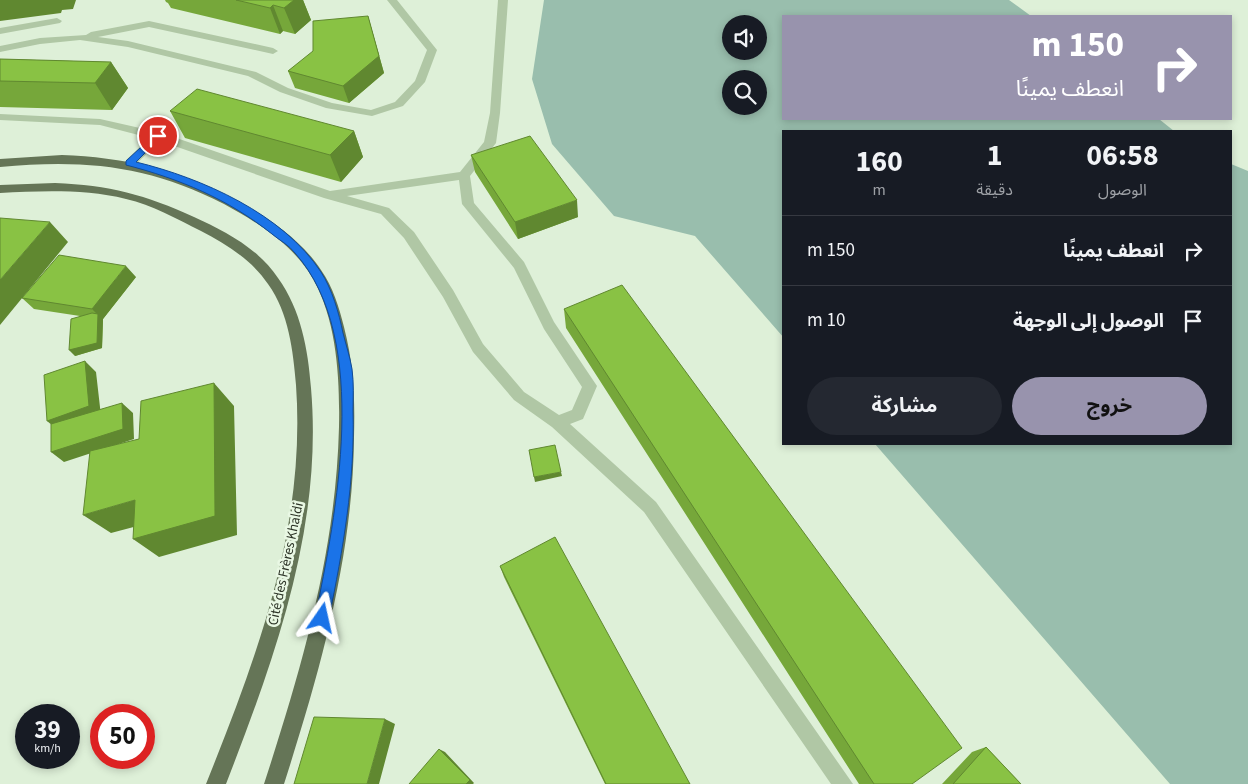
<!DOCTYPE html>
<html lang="ar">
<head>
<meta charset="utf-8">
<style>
  :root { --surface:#171b24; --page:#242831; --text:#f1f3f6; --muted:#9ea1a6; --line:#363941; --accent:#9893ad }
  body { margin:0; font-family:"Source Sans 3","Noto Sans Arabic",sans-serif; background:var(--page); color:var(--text); direction:rtl; height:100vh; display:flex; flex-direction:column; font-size:19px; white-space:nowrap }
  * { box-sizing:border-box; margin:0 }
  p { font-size:16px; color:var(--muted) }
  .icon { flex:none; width:28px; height:28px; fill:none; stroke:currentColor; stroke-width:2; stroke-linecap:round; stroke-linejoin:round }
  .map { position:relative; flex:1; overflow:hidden; direction:ltr }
  .panel { position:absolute; left:782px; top:130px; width:450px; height:315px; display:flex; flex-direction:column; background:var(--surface); border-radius:0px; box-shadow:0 2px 8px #0003; direction:rtl }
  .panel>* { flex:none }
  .guide { position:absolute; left:782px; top:15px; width:450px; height:105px; border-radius:0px; box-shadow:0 2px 8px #0003; direction:rtl; background:#9893ad; color:#fff; overflow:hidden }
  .fabs { position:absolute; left:722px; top:15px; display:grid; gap:10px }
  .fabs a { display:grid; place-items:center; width:45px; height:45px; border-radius:50%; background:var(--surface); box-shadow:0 2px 8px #0003; font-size:25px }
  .speed { position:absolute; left:15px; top:704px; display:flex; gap:10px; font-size:25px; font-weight:700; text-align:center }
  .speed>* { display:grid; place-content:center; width:65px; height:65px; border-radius:50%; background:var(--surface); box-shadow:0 2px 8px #0003; line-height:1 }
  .speed small { font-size:12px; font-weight:400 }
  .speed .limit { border:8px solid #d22; background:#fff; color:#111 }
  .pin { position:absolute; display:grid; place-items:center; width:42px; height:42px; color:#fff; margin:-21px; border:2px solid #fff; border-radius:50%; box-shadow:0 1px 5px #0007 }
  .me { position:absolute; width:55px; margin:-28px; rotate:11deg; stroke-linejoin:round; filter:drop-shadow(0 0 4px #0008) }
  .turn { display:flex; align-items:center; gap:18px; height:105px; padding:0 25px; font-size:22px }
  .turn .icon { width:65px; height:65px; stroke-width:2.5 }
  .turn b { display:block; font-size:35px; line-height:42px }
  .eta { display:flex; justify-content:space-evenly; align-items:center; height:85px; text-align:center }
  .eta b { font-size:30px; font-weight:700; line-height:35px }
  .action { display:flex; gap:10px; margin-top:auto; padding:10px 25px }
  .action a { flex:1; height:58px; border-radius:30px; background:var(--accent); color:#111; font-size:20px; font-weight:700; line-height:58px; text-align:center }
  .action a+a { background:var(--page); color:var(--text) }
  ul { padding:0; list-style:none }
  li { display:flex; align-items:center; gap:15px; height:70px; padding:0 25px; border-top:1px solid var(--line) }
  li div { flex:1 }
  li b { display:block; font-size:19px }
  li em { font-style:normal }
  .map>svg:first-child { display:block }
  .green { fill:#99bead; fill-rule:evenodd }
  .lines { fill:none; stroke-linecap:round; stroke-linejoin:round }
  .minor { fill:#b0c7a5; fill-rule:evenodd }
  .major { fill:#657557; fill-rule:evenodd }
  .wall { fill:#76a73a }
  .shaded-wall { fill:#608830 }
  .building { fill:#89c244; stroke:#608830 }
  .route { fill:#1a73e8; stroke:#114b97 }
  .labels { text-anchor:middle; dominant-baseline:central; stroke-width:5; stroke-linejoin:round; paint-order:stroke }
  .street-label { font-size:14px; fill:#2c3326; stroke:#e9f8e4 }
</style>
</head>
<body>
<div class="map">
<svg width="1248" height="784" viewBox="0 0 1248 784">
  <rect width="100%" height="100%" fill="#def0d8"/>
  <path class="green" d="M544,0H1009L1031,16H784V119H1159L1174,131H784V338L695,236L614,216L552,144L532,79ZM731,24H759V51H731ZM731,79H759V106H731Z
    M1231,164L1248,171V784H1170L875,444H1231Z"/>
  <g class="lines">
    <path class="minor" d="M387,0H397L437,50L425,82L403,106L372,116L326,108L280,92L248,76L128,47L80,40L40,44L0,52V46L40,38L86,35L91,32L149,21L273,48L278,51L273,54L149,27L98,37L128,41L256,72L288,88L332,103L371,110L395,102L415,81L427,50Z
      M498,0H508L500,113L496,143L470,176L474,203L524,262L554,322L597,386L583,419L570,424L656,502L853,784H831L644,512L552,427L514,400L473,352L443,297L404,238L381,214L324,198L160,141L134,166H126V160L150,138L100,125L0,120V114L100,119L162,133L330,191L460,172L484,142L490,113ZM459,180L462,204L514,268L544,329L582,387L572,410L559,415L524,392L483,344L453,290L414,232L389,208L347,196Z
      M57,18L62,21L60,23L0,34V28Z"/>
    <path class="major" d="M62,155C123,157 178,170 232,198C265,216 300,238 321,270C333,287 339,307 344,327C354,366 355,398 354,437C353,557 320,671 284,784H264C302,667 336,551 339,427C340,379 337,321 313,279C294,245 257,222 224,204C149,165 83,159 0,167V159Z
      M55,183C109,185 146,195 194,217C225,231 259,249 278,278C301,310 308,349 311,388C323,527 275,657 226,784H206C258,654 306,527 296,385C293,351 289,313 268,284C252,260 226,244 201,231C177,219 152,205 126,199C85,189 42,191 0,193V185Z"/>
  </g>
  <path class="wall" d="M165,0H303L311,20L295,34L283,31L280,34L171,8L168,3L166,2Z
    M368,16L384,73L349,103L295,88L288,71Z
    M0,59L111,62L128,88L112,110L0,107Z
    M170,111L354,131L363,157L341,182L185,138Z
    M471,155L578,217L518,239L475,172Z
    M136,277L103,319L102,348L75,356L80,316L34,309L22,298Z
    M564,309L912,784H859L566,328Z
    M500,566L690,784H605L504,577Z
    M986,747L1021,784H942L972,752Z"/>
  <path class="shaded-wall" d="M0,0H76L73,9L62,10L61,13L0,21Z
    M294,0H303L311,20L295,34L284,8Z
    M273,5L283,31L280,34L270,8Z
    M368,16L384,73L349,103L343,86Z
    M111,62L128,88L112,110L95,83Z
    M354,131L363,157L341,182L330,155Z
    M577,200L578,217L518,239L515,222Z
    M50,222L68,242L0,325V280Z
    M126,266L136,277L103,319L102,348L75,356L69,350L98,315L92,309Z
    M85,361L96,372L101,416L59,431L47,421Z
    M214,383L234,406L237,535L159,557L133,539Z
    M122,403L133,413L134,439L64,462L51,452Z
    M561,472L562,476L535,482L534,477Z
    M135,500L160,520L111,533L83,515Z
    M385,719L395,724L379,784H367Z
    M439,749L445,752L474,783L473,784H466Z"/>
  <path class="building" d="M236,0H294L284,8L273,5L270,8Z
    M368,16L379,56L343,86L288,71L313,51V21Z
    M0,59L111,62L95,83L0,81Z
    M197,89L354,131L330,155L170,111Z
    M530,136L577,200L515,222L471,155Z
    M0,218L50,222L0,280Z
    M59,255L126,266L92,309L22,298Z
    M622,285L962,748L912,784H874L564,309Z
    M92,313L98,314L97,343L69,350L71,319Z
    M85,361L89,406L47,421L44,375Z
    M214,383L215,516L133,539L135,500L83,515L90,451L139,439L141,401Z
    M122,403L123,429L51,452V424Z
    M555,445L561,472L534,477L529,450Z
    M555,537L690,784H606L500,566Z
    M314,717L385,719L367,784H294Z
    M986,747L1021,784H953Z
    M439,749L470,780L466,784H409Z"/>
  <path class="route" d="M155,134L162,136L136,162C202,178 283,214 321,272C332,289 339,313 343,333C346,345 350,357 352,369C354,383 353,398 353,411C355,482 343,549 329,618L327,623L322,625L317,623L315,618C336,515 372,339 295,253C289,245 279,240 272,234C228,199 180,179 126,165V161Z"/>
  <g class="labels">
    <g class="street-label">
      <text transform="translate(286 564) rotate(-78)">Cité des Frères Khaldi</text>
    </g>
  </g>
</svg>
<div class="fabs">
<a><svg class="icon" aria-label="sound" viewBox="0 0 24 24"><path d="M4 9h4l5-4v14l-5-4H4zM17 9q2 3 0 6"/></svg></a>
<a><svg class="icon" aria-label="search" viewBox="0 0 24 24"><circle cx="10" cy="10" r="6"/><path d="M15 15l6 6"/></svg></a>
</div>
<div class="speed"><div>39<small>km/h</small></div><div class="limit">50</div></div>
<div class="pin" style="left:158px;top:136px;background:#d93025"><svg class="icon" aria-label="arrive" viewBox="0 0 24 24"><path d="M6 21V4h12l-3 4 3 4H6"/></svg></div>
<svg class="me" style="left:322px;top:618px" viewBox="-20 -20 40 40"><path d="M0-17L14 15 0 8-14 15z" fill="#1a73e8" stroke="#fff" stroke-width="4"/></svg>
<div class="guide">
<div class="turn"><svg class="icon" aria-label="right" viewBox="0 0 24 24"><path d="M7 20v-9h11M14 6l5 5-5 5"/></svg><div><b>150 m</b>انعطف يمينًا</div></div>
</div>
<section class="panel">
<div class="eta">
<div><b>06:58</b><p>الوصول</p></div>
<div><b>1</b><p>دقيقة</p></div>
<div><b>160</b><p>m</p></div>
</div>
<ul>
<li><svg class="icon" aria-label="right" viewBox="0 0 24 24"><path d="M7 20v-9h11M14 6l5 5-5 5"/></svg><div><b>انعطف يمينًا</b></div><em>150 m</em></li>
<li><svg class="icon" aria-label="arrive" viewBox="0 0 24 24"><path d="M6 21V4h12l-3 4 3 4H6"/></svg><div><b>الوصول إلى الوجهة</b></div><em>10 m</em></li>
</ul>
<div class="action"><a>خروج</a><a>مشاركة</a></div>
</section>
</div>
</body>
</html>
